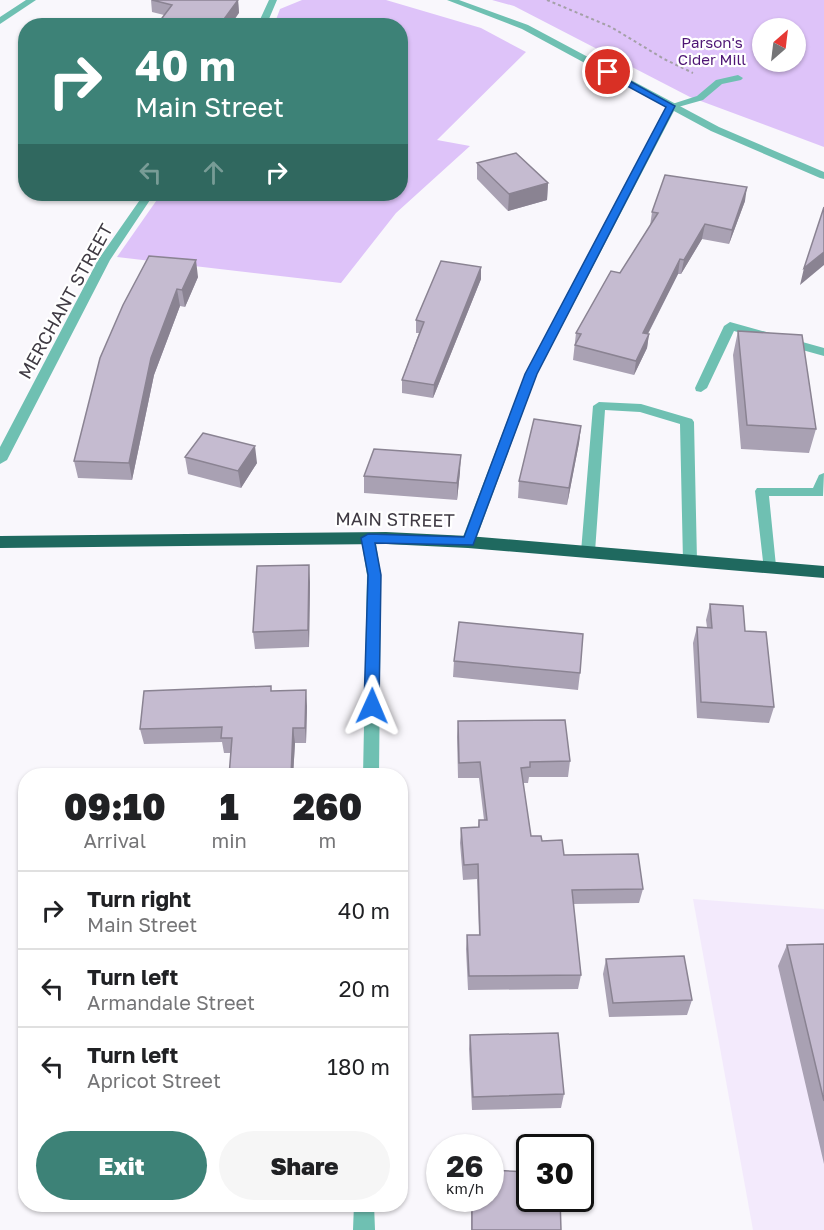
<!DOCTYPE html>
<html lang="en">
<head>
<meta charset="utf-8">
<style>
  :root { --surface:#fff; --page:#f6f6f6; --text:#202124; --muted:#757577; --line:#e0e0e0; --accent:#3d8277 }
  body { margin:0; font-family:"Golos Text",sans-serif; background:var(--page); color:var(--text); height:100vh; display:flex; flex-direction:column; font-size:22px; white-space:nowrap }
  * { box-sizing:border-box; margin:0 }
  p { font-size:20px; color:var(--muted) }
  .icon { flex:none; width:33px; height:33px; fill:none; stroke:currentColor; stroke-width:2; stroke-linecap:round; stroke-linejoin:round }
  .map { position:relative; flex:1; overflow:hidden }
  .drawer { position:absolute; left:18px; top:768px; width:390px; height:444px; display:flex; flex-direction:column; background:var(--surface); border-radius:24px; box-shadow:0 2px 4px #0004 }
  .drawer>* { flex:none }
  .guide { position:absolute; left:18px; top:18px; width:390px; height:183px; border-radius:24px; box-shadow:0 2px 4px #0004; background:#3d8277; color:#fff; overflow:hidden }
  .needle { width:39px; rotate:28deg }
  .controls { position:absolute; left:752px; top:18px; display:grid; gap:12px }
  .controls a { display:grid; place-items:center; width:54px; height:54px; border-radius:50%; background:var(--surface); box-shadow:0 2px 4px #0004; font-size:30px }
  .speed { position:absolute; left:426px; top:1134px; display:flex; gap:12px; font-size:30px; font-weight:700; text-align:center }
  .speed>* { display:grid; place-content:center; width:78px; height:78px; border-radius:50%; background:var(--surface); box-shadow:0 2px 4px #0004; line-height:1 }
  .speed small { font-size:15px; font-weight:400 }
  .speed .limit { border:3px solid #111; border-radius:9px; background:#fff; color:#111 }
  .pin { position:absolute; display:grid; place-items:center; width:51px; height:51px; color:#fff; margin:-26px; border:3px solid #fff; border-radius:50%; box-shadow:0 2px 6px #0007 }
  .me { position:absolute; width:66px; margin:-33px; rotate:1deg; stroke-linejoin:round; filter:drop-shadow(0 0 4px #0008) }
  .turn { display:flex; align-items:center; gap:21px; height:126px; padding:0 18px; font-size:27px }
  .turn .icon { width:78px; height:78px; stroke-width:2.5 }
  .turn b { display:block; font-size:42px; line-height:51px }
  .lanes { display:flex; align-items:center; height:57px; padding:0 18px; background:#0003; justify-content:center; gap:30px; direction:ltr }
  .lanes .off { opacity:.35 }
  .eta { display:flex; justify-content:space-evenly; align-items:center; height:102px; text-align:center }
  .eta b { font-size:36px; font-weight:800; line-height:42px }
  .primary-button { display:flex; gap:12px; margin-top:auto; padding:12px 18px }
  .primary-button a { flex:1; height:69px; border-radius:36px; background:var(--accent); color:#fff; font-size:24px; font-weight:800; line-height:69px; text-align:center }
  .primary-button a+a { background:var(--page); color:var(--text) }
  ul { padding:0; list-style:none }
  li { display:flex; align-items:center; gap:18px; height:78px; padding:0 18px; border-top:2px solid var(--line) }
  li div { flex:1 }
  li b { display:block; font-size:22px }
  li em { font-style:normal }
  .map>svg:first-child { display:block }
  .built { fill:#f3eafc }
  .green { fill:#dec3f9; fill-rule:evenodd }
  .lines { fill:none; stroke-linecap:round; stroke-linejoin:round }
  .path { stroke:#a4a0a7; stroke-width:2; stroke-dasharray:3 3; stroke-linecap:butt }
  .lane { fill:#6fc0b2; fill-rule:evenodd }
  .street { fill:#6fc0b2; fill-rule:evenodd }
  .highway { fill:#1f695f; fill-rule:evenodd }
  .wall { fill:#a9a1b3 }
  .shaded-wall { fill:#8a8392 }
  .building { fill:#c5bbd0; stroke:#8a8392; stroke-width:1.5 }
  .route { fill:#1a73e8; stroke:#114b97; stroke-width:1.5 }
  .labels { text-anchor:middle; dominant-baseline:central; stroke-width:4.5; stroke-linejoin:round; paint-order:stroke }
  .far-park-label { font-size:15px; fill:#4e1575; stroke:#fff }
  .street-label { font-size:18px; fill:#3f3a43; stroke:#fff }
</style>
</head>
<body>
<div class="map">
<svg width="824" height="1230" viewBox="0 0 824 1230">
  <rect width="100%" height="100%" fill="#f9f7fc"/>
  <path class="built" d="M693,899L824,909V1230H753Z"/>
  <path class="green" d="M302,0H386L481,28L526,52L437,140L470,146L396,213L341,283L117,257L161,194H400V26L274,25L280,9Z
    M492,0H824V147L690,97L514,6ZM762,28H795V62H762Z"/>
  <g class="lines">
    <path class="path" d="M547,0L611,27L664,59L693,73"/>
    <path class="lane" d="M738,75L743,78L741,80L722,84L703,100L671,109L666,106L697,96L716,80Z
      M730,322L824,348V356L734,331L707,388L701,392L696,391L695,388L724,326Z
      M599,402L641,404L692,419L694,422L697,561L695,565L690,566L683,561L680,424L640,412L605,410L595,552L593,556H583L581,552L593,406Z
      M824,473L823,496H769L776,566L769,571L764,570L755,491L757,488H813L819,475Z"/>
    <path class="street" d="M26,0H36L0,24V17Z
      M269,0H277L266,26H257Z
      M447,0H459L528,25L719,127L824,172V179L820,178L711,131L674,111L537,374L475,542L468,547L461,542L525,374L666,107L522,29Z
      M144,194H154L110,260L7,460L0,464V447L98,260Z
      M368,533L375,538L381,575L379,776H363L367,575L361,538Z
      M354,1204H374L375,1230H353Z"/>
    <path class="highway" d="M386,532L468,536L824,566V578L468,548L386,544L0,548V536Z"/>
  </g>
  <path class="wall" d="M151,0H238L239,13L164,15L152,12Z
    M477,163L548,183L547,200L508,211L477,179Z
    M745,201L729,244L702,239L681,274H678L648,334H649L647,348L634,375L573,360L576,333L620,273L650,226L652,212Z
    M149,256L198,277L185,307L180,306L154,375L132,480L78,478L74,461Z
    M481,267V279L433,398L402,393V380L419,333H416V320Z
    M738,331L816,429L809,453L741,449L733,355Z
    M581,426L579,443L567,505L518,498L519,481Z
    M185,457L257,463L241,488L188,474Z
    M460,472L457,500L364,493V476Z
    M310,582L309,647L255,649L253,632Z
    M710,604L745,631L774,707L769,723L697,718L693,643L697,627H707L706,620Z
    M454,661L580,673L578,690L453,677Z
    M272,691L307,706L306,743H295L293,776H229L231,753H224L222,742L144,744L140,729Z
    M458,721L570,761L568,777H529L528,783H523L531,836L542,841L564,855L643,889L639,903L573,904L581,975L578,989L468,990L466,949L467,935H479L477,879L463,880L460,843L461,828L478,827L479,820H484L479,778H458L457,737Z
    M824,944V1164L778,966L787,945Z
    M606,959L692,1000L687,1015L609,1017L603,974Z
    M470,1035L564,1094L561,1108L472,1110L469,1049Z
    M471,1198H490L561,1230H471Z
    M194,1204H283V1206L195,1208Z"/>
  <path class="shaded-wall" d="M238,0L239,13L230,26H219Z
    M548,183L547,200L508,211L509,194Z
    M747,187L745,201L729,244L732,230Z
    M705,224L702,239L681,274L684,260Z
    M824,252V265L800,285L804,268Z
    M680,259L678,274L641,347L643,333Z
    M196,260L198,277L185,307L182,290Z
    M481,267V279L433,398L434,385Z
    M177,289L180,306L154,375L132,480L129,463L151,358Z
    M649,334L647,348L634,375L636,361Z
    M581,426L579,443L567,505L569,488Z
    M255,446L257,463L241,488L238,471Z
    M461,455L460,472L457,500V483Z
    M309,565L310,582L309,647L308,630Z
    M306,690L307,706L306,743L305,728Z
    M293,728L295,743L293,776H291Z"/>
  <path class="building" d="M152,0H238L219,26H156L172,5Z
    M516,153L548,183L509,194L477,163Z
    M665,175L747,187L732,230L705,224L684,260L680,259L643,333L649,334L636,361L575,345L581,334L576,333L611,271L620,273L658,213L652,212Z
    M824,207V252L804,268Z
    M149,256L196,260L182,290L177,289L151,358L129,463L74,461L100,358L123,305Z
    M441,261L481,267L434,385L402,380L424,322L416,320Z
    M738,331L802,335L816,429L747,425Z
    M534,419L581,426L569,488L519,481Z
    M203,433L255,446L238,471L185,457Z
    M374,449L461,455L457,483L364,476Z
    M309,565L308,630L253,632L257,566Z
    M710,604L743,606L745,631L766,632L774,707L701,702L697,627L712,628Z
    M459,622L583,634L580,673L454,661Z
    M271,686V691L306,690L305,728H293L291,776H229L232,738H221L222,727L140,729L144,691Z
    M565,720L570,761L530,762V767L521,768L531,836H541L542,841L562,840L564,855L638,854L643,889L572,890L581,975L469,976L467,935H480L478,864L464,865L461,828L479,827V820H487L480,762L459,763L458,721Z
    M824,944V1101L787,945Z
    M684,956L692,1000L613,1003L606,959Z
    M558,1033L564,1094L473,1097L470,1035Z
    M490,1170L530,1172V1198H560L561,1230H472V1198H490Z"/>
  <path class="route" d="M608,69L675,106L537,374L473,545L375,543L381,575L379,706L377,710H367L364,706L368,575L361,538L368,534L464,537L525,374L666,107L605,74L604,72Z"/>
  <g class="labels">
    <g class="far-park-label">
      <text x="712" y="42">Parson's<tspan x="712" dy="17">Cider Mill</tspan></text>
    </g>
    <g class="street-label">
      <text transform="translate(65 301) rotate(-61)">MERCHANT STREET</text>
      <text transform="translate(395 519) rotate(1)">MAIN STREET</text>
    </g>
  </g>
</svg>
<div class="controls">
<a><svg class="needle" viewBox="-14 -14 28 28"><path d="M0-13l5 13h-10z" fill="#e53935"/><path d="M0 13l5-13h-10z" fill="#757577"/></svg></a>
</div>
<div class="speed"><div>26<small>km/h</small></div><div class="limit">30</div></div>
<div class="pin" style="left:608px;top:72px;background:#d93025"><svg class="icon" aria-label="arrive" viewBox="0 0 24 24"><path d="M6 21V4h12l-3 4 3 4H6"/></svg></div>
<svg class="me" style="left:372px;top:706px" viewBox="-20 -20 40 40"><path d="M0-17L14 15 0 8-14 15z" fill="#1a73e8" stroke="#fff" stroke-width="4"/></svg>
<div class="guide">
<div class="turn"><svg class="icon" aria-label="right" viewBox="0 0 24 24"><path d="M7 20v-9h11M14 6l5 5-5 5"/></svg><div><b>40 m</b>Main Street</div></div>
<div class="lanes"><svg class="icon off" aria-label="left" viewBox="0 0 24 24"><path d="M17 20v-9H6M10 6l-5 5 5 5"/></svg><svg class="icon off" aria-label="ahead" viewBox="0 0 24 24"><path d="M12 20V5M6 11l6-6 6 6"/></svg><svg class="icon" aria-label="right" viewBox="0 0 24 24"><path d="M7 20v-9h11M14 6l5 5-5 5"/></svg></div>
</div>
<section class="drawer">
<div class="eta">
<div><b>09:10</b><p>Arrival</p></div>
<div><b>1</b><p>min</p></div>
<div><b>260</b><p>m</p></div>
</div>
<ul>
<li><svg class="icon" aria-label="right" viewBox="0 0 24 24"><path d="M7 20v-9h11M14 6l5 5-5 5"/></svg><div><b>Turn right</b><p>Main Street</p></div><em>40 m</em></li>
<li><svg class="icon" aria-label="left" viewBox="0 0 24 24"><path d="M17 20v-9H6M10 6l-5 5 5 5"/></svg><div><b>Turn left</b><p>Armandale Street</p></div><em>20 m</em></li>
<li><svg class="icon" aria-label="left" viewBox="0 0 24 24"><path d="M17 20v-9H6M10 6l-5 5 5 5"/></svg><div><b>Turn left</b><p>Apricot Street</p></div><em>180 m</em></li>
</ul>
<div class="primary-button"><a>Exit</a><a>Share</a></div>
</section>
</div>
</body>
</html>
